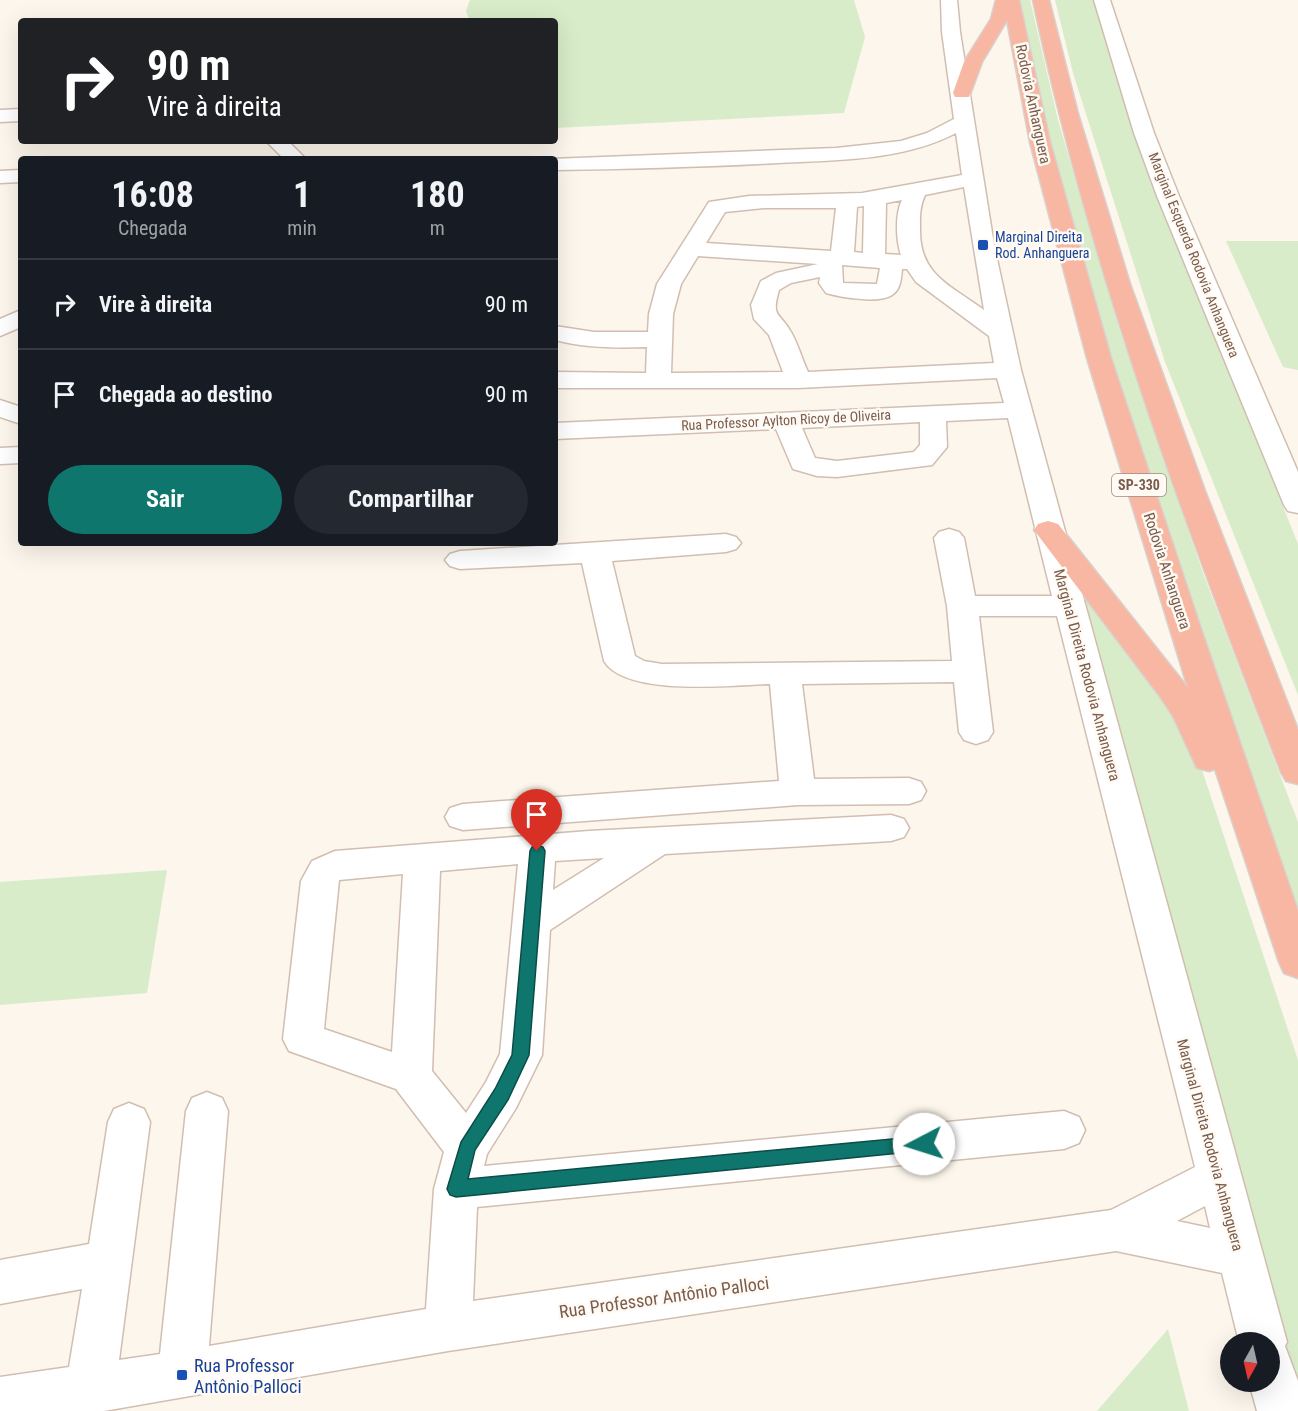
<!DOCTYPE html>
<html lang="pt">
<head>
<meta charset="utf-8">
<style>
  :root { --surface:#171b24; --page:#242831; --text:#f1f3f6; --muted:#9ea1a6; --line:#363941; --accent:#0f766e }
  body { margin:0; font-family:"Roboto Condensed",sans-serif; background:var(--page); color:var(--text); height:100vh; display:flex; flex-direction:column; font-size:22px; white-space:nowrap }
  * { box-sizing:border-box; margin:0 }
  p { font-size:20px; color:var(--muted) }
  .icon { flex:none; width:33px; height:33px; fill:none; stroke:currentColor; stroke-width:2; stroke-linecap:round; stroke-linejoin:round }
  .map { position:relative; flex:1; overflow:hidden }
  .sheet { position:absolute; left:18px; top:156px; width:540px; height:390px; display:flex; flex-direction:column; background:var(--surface); border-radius:6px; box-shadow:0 6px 24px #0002 }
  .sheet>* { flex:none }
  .hud { position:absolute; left:18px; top:18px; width:540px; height:126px; border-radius:6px; box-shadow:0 6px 24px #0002; background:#202124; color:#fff; overflow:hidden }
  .needle { width:39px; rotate:188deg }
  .controls { position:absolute; left:1220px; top:1332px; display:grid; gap:12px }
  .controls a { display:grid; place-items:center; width:60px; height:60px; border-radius:50%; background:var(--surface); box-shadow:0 6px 24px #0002; font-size:30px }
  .pin { position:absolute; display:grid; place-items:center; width:51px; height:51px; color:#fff; margin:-62px -26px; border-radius:50% 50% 50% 0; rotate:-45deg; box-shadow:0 0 6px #0007 }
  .pin .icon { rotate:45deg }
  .me { position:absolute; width:66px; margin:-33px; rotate:265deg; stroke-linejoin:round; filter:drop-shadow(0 0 4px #0008) }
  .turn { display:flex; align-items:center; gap:21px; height:126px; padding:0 30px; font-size:27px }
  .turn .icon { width:78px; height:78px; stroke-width:2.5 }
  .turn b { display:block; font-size:42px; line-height:51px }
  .eta { display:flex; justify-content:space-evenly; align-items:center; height:102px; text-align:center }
  .eta b { font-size:36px; font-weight:700; line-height:42px }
  .cta { display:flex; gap:12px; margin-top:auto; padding:12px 30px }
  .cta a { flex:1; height:69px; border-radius:36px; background:var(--accent); color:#fff; font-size:24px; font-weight:700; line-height:69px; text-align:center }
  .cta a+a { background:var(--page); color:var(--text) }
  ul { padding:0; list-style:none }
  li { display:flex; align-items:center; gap:18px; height:90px; padding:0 30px; border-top:2px solid var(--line) }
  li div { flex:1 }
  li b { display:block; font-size:22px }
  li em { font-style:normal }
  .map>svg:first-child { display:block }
  .green { fill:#d8ecc9 }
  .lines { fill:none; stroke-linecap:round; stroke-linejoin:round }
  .minor-casing { stroke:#d1beb0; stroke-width:3 }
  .highway-casing { stroke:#dad1cd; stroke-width:3 }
  .minor { fill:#fff; fill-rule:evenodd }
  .highway { fill:#f7b7a3; fill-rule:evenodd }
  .route { fill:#0f766e; stroke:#0a4d48; stroke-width:1.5 }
  .transit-dot { fill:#1a4fb4; stroke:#fffaf3; stroke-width:2 }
  .labels { text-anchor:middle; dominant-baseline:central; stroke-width:5; stroke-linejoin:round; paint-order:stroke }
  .far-transit-label { font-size:14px; fill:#164399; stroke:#fffaf3; text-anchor:start }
  .far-street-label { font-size:14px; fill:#7a5c4d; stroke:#fffaf3 }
  .shield { fill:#fffaf3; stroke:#a28b7f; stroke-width:1.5 }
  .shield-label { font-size:14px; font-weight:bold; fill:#7a5c4d }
  .street-label { font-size:15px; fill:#7a5c4d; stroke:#fffaf3 }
  .near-street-label { font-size:18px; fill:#7a5c4d; stroke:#fffaf3 }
  .near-transit-label { font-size:18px; fill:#164399; stroke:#fffaf3; text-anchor:start }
</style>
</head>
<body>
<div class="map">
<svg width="1298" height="1411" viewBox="0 0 1298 1411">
  <rect width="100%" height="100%" fill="#fdf6ec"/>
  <path class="green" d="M470,0H854L865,37L844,113L555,128V21H470L466,11Z
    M1019,0H1030L1058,120L1120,331L1203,573L1298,822V908L1238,743L1128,419L1056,174Z
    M1055,0H1095L1169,222L1298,544V695L1165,362L1073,73Z
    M1226,241H1298V370L1283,367Z
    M1073,585L1083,589L1184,729L1202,770L1298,1060V1388L1261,1263Z
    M167,870L147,993L0,1005V882Z
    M1168,1329L1189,1411H1097Z"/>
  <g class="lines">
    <g class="minor-casing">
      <path id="minor" d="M941,0H957L960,32L994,245L1021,370L1287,1342L1285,1346L1298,1381V1411H1257L1249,1382H1269V1342H1239L1222,1273L1116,1251L448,1351L104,1411H0V1377L69,1367L82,1289L0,1304V1260L89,1244L108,1122L114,1109L129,1103L144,1109L150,1122L119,1360L160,1354L186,1111L192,1098L207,1092L222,1098L228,1111L209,1346L426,1309L434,1189L444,1152L396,1089L289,1051L283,1039L301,881L312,861L335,851L589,831L891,815L904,819L909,828L904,837L891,841L665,854L550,930L542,1055L516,1108L487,1154L484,1166L1064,1111L1079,1117L1085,1130L1079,1143L1064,1149L477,1207L473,1301L1111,1210L1195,1167L1057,616H979L993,732L988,740L976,744L964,740L959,732L954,682L802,684L814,779L909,778L921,782L926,791L921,800L909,804L798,805L463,830L450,826L445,817L450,808L463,804L779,781L770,684C731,685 626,697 604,661L582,563L460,569L450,566L445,560L450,554L460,551L726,534L736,537L741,543L736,549L726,552L612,561L635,656L644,661L662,664L952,661L947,606L934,538L939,532L949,529L959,532L964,538L975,596H1052L1008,418L946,421L947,447L932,465L837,477L817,476L793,469L776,429L555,439V423L1004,403L997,378L798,388H555V372L646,373L647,347C616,348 586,348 555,340V326L594,332H648L649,314L657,284L709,202L749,196L862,193L962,175L956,133C902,161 838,160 778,163C704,167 630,169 555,170V159H551L836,148L901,141L927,133L954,119L942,32ZM964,187L984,310C952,286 920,276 920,231C920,218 919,208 925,195ZM902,200C895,214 896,240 901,255L885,254L886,203ZM864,206L863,253L854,252L857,207ZM765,208H836L831,251L706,243L725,212ZM698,256L818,264L776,273L761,281L751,305L754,319L769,335L783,372L671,373L673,314L681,284ZM842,265L880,268L877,284L843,283ZM902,269H907L916,282L989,336L994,363L808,372C802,359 798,344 791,332C779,311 771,318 779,290L791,283L820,277L819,283L826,293C840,297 879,304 892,295C901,289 901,278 902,269ZM920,422V445L914,452L837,461L815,458L802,428ZM604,858L553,890L555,861ZM518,864L500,1054L486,1082L466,1113L432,1071L440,871ZM403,874L392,1052L324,1029L339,880ZM1205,1206L1210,1228L1177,1221Z
        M1094,0H1110L1154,133L1179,196L1298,472V513L1288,511L1284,505L1157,196L1134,133Z
        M21,109V121L0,122V110Z
        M266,141H288L306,159H284Z
        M21,170V182L0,183V171Z
        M21,310V327L0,336V319Z
        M0,400L21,407V424L0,417Z
        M21,447V463L0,464V448Z"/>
    </g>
    <g class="highway-casing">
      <path id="highway" d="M996,0H1019L1050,142L1111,358L1202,632L1298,911V978L1284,973L1279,962L1215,769L1209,771L1197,768L1173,716L1159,695L1034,530L1038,524L1048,521L1058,524L1188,688L1087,358L1030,142L1007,20L982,62L969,97H955L953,93L964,62L991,19Z
        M1033,0H1049L1078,114L1130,284L1205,491L1298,730V784L1286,781L1281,772C1183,520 1089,265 1033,0Z"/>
    </g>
    <use href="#minor" class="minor"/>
    <use href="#highway" class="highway"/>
  </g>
  <path class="route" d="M537,845L543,847L545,851L529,1055L508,1100L475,1150L468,1179L924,1136L930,1138L932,1144L930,1150L456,1197L450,1195L447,1189L461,1142L495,1089L512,1055L530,851L532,847Z"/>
  <g class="transit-dot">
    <rect x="977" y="239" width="12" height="12" rx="3"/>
    <rect x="176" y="1369" width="12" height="12" rx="3"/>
  </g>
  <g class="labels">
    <g class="far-transit-label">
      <text x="995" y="237">Marginal Direita<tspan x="995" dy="16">Rod. Anhanguera</tspan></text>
    </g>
    <g class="far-street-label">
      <text transform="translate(1194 255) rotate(68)">Marginal Esquerda Rodovia Anhanguera</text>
      <text transform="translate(786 420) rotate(-3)">Rua Professor Aylton Ricoy de Oliveira</text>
    </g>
    <rect class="shield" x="1112" y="474" width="54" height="22" rx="4.5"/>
    <g class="shield-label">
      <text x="1139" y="485">SP-330</text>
    </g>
    <g class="street-label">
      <text transform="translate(1033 104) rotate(78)">Rodovia Anhanguera</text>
      <text transform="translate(1167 571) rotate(72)">Rodovia Anhanguera</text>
      <text transform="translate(1087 675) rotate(75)">Marginal Direita Rodovia Anhanguera</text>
      <text transform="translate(1210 1145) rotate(75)">Marginal Direita Rodovia Anhanguera</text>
    </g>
    <g class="near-street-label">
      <text transform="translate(664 1297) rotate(-8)">Rua Professor Antônio Palloci</text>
    </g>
    <g class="near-transit-label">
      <text x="194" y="1365">Rua Professor<tspan x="194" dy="21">Antônio Palloci</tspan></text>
    </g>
  </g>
</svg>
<div class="controls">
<a><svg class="needle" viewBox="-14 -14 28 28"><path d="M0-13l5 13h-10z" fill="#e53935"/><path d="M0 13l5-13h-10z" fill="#9ea1a6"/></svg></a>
</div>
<div class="pin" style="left:537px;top:851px;background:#d93025"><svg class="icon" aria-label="arrive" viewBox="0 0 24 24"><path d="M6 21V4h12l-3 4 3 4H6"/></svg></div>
<svg class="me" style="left:924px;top:1144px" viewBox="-20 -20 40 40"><circle r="19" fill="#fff"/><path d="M0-13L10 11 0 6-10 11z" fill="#0f766e"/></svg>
<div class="hud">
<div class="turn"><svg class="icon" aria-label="right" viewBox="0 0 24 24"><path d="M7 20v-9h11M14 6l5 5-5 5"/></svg><div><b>90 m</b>Vire à direita</div></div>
</div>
<section class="sheet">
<div class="eta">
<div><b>16:08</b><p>Chegada</p></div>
<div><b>1</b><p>min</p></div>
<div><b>180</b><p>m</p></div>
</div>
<ul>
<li><svg class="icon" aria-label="right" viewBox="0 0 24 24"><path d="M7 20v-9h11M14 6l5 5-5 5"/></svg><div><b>Vire à direita</b></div><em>90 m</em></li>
<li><svg class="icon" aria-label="arrive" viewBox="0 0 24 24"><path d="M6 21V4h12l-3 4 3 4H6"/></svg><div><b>Chegada ao destino</b></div><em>90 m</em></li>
</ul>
<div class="cta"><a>Sair</a><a>Compartilhar</a></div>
</section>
</div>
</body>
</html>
